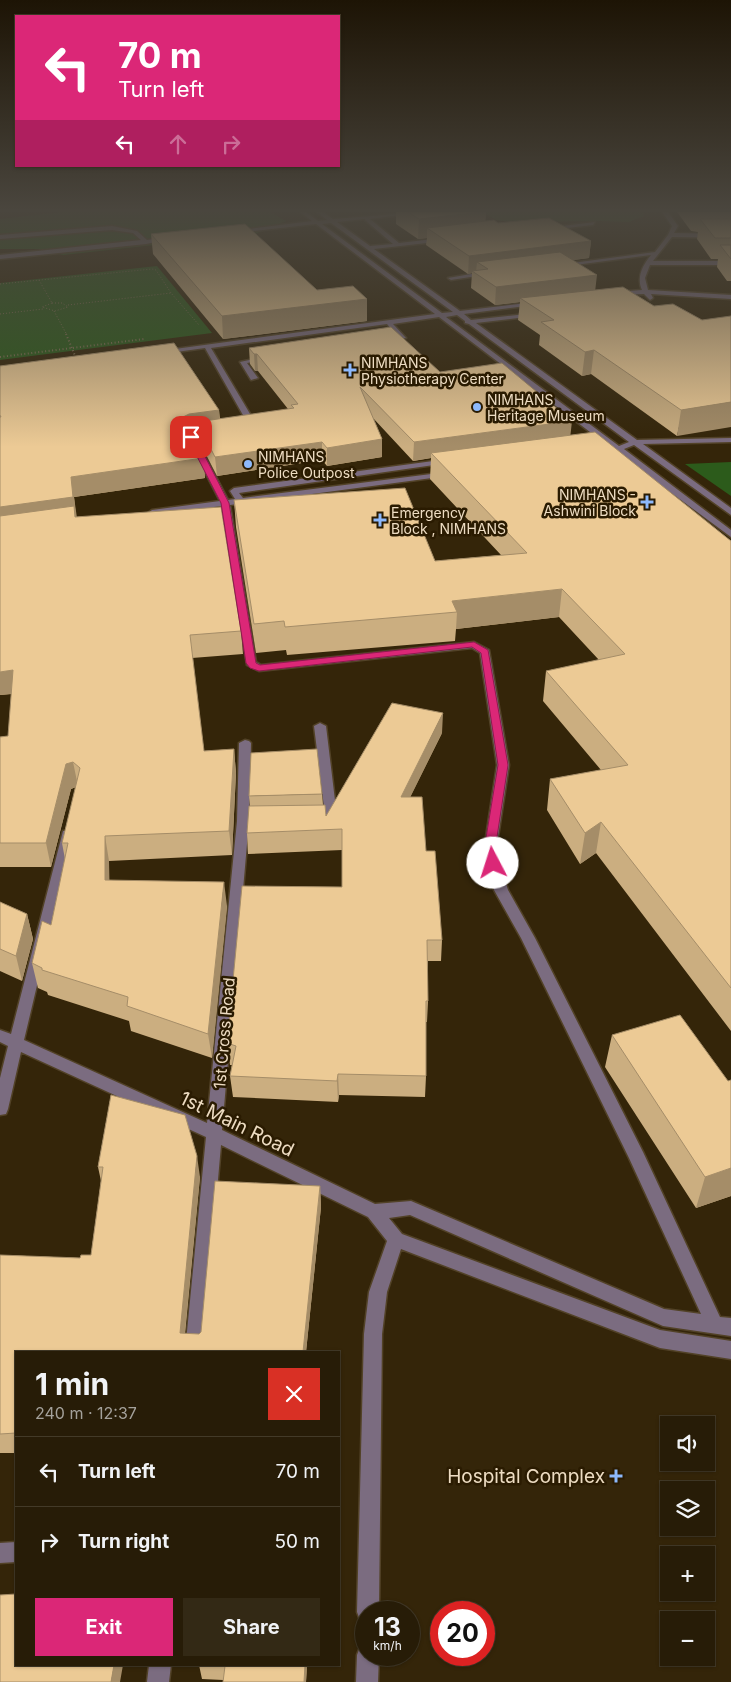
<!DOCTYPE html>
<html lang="en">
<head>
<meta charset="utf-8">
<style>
  :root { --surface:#271c07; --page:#332915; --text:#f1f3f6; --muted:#a4a19b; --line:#433a28; --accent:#db2777 }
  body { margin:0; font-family:Inter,sans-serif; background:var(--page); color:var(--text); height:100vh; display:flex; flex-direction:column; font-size:19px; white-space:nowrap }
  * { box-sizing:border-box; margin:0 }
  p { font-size:16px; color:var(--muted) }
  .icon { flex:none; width:28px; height:28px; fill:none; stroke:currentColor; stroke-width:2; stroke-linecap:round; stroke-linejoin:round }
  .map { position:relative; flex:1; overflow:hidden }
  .drawer { position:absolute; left:15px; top:1351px; width:325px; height:315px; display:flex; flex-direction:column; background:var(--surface); border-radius:0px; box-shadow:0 1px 4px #0004,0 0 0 1px var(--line) }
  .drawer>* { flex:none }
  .guide { position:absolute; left:15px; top:15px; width:325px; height:152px; border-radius:0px; box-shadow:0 1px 4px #0004,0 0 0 1px var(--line); background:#db2777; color:#fff; overflow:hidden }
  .controls { position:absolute; left:660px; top:1416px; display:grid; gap:10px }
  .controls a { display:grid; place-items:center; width:55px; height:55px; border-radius:0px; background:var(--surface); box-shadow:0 1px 4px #0004,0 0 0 1px var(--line); font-size:25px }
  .speed { position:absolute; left:355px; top:1601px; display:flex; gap:10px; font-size:25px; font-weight:700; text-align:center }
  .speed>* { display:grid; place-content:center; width:65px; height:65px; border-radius:50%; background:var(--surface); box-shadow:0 1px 4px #0004,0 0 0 1px var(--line); line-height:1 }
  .speed small { font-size:12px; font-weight:400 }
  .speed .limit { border:8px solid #d22; background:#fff; color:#111 }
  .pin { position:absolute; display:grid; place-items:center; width:42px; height:42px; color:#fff; margin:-21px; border-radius:10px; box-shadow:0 2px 8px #0006 }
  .me { position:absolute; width:55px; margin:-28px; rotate:355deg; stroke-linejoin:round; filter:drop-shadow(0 0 4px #0008) }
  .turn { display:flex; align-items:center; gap:18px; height:105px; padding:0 20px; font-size:22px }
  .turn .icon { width:65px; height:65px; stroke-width:2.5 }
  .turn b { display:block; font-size:35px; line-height:42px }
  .lanes { display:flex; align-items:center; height:48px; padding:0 20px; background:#0003; justify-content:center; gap:25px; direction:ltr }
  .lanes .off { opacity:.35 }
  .round { display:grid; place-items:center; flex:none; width:52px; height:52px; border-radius:0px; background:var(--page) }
  .headline { display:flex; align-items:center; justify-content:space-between; height:85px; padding:0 20px }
  h1 { font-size:30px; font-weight:700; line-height:38px }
  .button { display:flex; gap:10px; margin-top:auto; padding:10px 20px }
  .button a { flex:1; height:58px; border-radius:0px; background:var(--accent); color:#fff; font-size:20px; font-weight:700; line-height:58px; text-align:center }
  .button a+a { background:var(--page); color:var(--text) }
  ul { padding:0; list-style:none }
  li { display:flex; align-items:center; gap:15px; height:70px; padding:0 20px; border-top:1px solid var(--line) }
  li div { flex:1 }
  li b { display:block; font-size:19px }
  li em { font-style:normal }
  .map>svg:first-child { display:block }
  .green { fill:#2c5b1b }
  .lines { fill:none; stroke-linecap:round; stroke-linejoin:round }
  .minor-casing { stroke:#524227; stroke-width:3 }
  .path-far1 { stroke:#827257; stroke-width:1; stroke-dasharray:1 2; stroke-linecap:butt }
  .path { stroke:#827257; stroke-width:2; stroke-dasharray:1 2.5; stroke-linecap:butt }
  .minor { fill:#7b6c80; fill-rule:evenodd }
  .wall { fill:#cbae80 }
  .shaded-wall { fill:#a58d68 }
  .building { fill:#ecca95; stroke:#a58d68 }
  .route { fill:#db2777; stroke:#8e194d }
  .poi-dot { fill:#8db9fc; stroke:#2a1b01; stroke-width:2 }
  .labels { text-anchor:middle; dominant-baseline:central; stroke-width:5; stroke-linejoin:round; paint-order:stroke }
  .far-poi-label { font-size:14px; fill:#eddcc2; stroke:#2a1b01; text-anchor:start }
  .street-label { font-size:16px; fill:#eddcc2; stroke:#2a1b01 }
  .near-street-label { font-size:19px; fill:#eddcc2; stroke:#2a1b01 }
  .near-poi-label { font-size:19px; fill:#eddcc2; stroke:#2a1b01; text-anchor:end }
</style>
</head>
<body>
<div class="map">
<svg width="731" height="1682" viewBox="0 0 731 1682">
  <rect width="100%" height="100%" fill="#342509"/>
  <path class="green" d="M62,212H270L286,221L236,242L154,245L63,255L40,249H0V219Z
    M483,212H643L644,216L629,222L600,221L511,222L496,220Z
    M157,266L212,333L0,360V283Z
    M731,462V496L685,464Z"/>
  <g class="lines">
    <g class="minor-casing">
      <path id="minor" d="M300,212H306L318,221L327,220L317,212H323L333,219L422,212L370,219L399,243L442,238L444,241L374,249L460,311L536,302V304L534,305L464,314L471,320L536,313L537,314L534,316L476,323L637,440L731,438V442L643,444L731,508V515L634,445L624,449L731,530V537L616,452L597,454V450L611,448L439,317L393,324L406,338L384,341V339L398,337L387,324L211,348L259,429L252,431L205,348L162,354L160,353V351L435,314L316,224L236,233L233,231L312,221ZM365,219V220L393,244L370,246L337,222ZM331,223L453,312L442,313L322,224ZM457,315L465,321V323L469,324L629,442L619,446L446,317Z
        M662,212H668L678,226L674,233L731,234V238L672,237L653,261H731V265H650L645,278L648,290L731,295V299L651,294L653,298L650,300L644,294L614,295L616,292L642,290C636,277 643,265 651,255L560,267L557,265L655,252L668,235L672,226Z
        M595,222L593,225L549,230L546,228Z
        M112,226L137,231L147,240L167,237L170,239L146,244L0,259V255L141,240L133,233L112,230L0,239V235Z
        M488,271L490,274L451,280L448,278Z
        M267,356L270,358L269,359L247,363L258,378L251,380L240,362Z
        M215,432L219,434L218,436L196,439L228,500L235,499L230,491L234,488L448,459L452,461L448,463L239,493L243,498L447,472L451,474L447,476L230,505L256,662L261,665L474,642L489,650L509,765L496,850L508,890L535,938L643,1152L720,1317L731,1318V1336L663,1326L410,1215L389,1218L402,1234L660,1330L731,1341V1359L660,1348L401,1249L387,1292L382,1334L379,1612H366V1622L360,1620L357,1612L364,1334L369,1292L387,1241L368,1217L221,1145L203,1352H185L206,1137L21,1052L8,1109L6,1114L0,1115V1078L8,1046L0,1042V1030L11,1034L63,831H71L73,834L24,1040L207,1123L237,821L239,743L245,740L249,741L251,743L249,821L222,1130L375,1204L411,1201L664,1309L701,1314L629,1158L521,938L494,890L484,850L497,765L480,653L472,648L259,671L247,665L221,506L152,516L148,513L152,510L220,501L187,437L191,435Z
        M320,723L326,726L337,817L335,820L323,824L317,820L325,815L314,726Z
        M16,1542V1562L0,1563V1543Z
        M366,1645V1655H379L378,1682H356L357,1655L360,1647Z
        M149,1665H171L169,1682H147Z"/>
    </g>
    <path class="path-far1" d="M39,280L52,303
      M0,284L152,269L156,270L171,293L199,325
      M52,303H62L68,307L55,311L42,307Z
      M68,305L171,293
      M54,311L67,335
      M0,314L43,309"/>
    <path class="path" d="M66,334L76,358
      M0,357L144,339"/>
    <use href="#minor" class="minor"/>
  </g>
  <path class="wall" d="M396,212H486L485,221L591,241L589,258L573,260L595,290L702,320L677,436L591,374L582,376L539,345L540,335L518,320L520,302L495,305L471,288L472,273L468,274L426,245L427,238L418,239L396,224Z
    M677,212H731V281H727L717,267L718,259H711L697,239L698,232L691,231Z
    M151,234L317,290L367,299V321L223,339L153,254Z
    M249,348L440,372L570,435L731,541V1031L596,853L580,864L547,810L550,779L601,770L543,701L546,671L599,660L559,617L456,629L455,641L287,655L286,650L256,653L236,527L234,500L435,561L501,555L430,479L431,458L413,461L373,418L382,439V457L327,466L322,460L217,476L199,441L198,432L191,433L203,458L205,478L74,497L76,517L241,631L243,654L192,658L204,751L234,749L236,773L232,855L109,861V880L227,906L212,1058L131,1031L129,1021L48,995L47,992L38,988L32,963L51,925L65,859L62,843L76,787L71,789L51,867H0V737L8,736L12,694L0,695V366L219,410L220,419L288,409L258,371H255L250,364Z
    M442,733L410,797L426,851L442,940L441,961H428V1001L427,1022H426V1076L425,1097L339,1095L338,1102L233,1097L230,1076L232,1065H230L227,1043L342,887V850L248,854L247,833L250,806L249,796L322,794L323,805L326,816Z
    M0,902L27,914L33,939L22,981L0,971Z
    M612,1035L728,1081L731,1196L696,1208L605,1067Z
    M111,1095L200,1177L185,1334H199L320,1186L321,1207L306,1352H16V1453H0V1255L80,1258L91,1255L101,1181L98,1167Z
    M199,1665H307L306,1682H223V1680L202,1679Z"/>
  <path class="shaded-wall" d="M482,212H486L485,231L427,228V238L418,239L419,219Z
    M591,241L589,258L488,271V269L477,262L476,273L472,271V273L468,274L469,256Z
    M597,275L595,292L520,298V302L495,305L496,287Z
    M367,299V321L223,339L222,316Z
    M594,350L591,374L582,376L585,352Z
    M254,354H257L258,371H255Z
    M731,402V427L677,436L681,410Z
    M219,410L220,429L197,422L198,432L191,433L183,417L189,414Z
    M572,421L570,439L431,453V458L413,461L414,442Z
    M382,439V457L327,466V448Z
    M322,442V460L217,476L215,457Z
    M203,458L205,478L74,497L77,518L0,528V507L71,477Z
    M562,589L559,617L456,629L457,612L452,601Z
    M13,670L19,693L0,695V672Z
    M443,713L442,733L400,818L401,797Z
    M234,749L236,773L232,855L229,831Z
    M73,762L78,786L71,789L51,867L46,843L66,764Z
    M601,822L596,853L580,864L585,833Z
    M105,836L109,861L110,905L105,880Z
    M224,882L227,906L212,1058L208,1034Z
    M27,914L33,939L22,981L16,956Z
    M338,1074L339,1095L338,1102L337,1081Z
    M197,1156L200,1177L183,1352L180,1333Z
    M731,1168V1196L696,1208L705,1177Z
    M320,1186L321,1207L306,1352H303Z
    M114,1665H123L120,1682H111Z
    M305,1665H307L306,1682H304Z"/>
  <path class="building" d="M408,212H482L419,219Z
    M549,218L591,241L469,256L427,228L494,220L498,223Z
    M700,219H731V238H715Z
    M245,224L317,290L353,286L367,299L222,316L151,234Z
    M720,245H731V259Z
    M560,252L597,275L496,287L472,271L488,269L477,262Z
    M623,287L654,306L673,304L702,320L731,316V402L681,410L594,350L585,352L541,322L554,320L520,298Z
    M391,327L440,372L502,363L572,421L414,442L360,387L382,439L327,448L322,442L215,457L197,422L294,408L291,405L298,404L257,354H254L249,348Z
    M174,343L219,410L189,414L183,417L203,458L71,477L73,497L0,507V417H1L0,415V366Z
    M595,432L731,541V988L601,822L585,833L550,779L628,765L546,671L625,654L562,589L452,601L457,612L285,627L284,621L254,624L234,500L405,488L435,561L527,553L431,453Z
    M74,506L75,517L221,507L241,631L190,635L204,751L234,749L229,831L105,836V880L224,882L208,1034L127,1006L128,997L42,970V968L32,963L42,921L51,925L68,843H62L80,768L73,762L66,764L46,843H0V737L8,736L13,670L0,672V516Z
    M392,703L443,713L401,797H422L426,851H435L442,940H427L428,1001H426V1076L338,1074L337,1081L230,1076L236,1046L227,1043L242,886L342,887V829L247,833L249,806L325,805L326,816Z
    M317,749L322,794L249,796L251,753Z
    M0,902L27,914L16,956L0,949Z
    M680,1015L728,1081L731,1080V1168L705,1177L612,1035Z
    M111,1095L185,1115L197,1156L180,1333L199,1334L201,1332L215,1181L320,1186L303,1352H16V1433L0,1434V1255L80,1258L81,1255H91L103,1167H98Z
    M16,1594V1665H114L111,1682H0V1595Z
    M210,1665H305L304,1682H223L225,1666Z"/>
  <linearGradient id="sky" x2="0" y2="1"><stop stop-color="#1d1405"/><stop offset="0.47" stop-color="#4a463e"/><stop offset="1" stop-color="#4a463e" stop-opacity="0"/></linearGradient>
  <rect width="731" height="447" fill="url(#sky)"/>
  <path class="route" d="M188,435L195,437L229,503L256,663L260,665L474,642L488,650L508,765L495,850L499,863L497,866H489L484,850L498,765L481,653L472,647L259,671L250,668L246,663L221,503L187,437Z"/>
  <g class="poi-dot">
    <path d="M347.5 362.5h5v5h5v5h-5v5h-5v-5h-5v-5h5z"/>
    <circle cx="477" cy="407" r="5"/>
    <circle cx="248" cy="464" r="5"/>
    <path d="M644.5 494.5h5v5h5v5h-5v5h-5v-5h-5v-5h5z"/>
    <path d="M377.5 512.5h5v5h5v5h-5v5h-5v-5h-5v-5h5z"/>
    <path d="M613.5 1468.5h5v5h5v5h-5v5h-5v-5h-5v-5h5z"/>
  </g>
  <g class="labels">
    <g class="far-poi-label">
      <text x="361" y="362">NIMHANS<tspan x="361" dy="16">Physiotherapy Center</tspan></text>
      <text x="487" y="399">NIMHANS<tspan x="487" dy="16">Heritage Museum</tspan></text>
      <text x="258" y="456">NIMHANS<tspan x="258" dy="16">Police Outpost</tspan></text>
      <text x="636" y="494" text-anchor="end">NIMHANS -<tspan x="636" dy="16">Ashwini Block</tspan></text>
      <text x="391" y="512">Emergency<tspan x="391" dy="16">Block , NIMHANS</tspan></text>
    </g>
    <g class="street-label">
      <text transform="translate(224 1033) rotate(-85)">1st Cross Road</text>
    </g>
    <g class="near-street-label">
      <text transform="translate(237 1124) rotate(26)">1st Main Road</text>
    </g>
    <g class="near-poi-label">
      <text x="605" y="1476">Hospital Complex</text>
    </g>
  </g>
</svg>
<div class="controls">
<a><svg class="icon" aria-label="sound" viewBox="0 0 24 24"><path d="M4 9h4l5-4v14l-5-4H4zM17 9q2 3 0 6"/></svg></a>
<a><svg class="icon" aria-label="layers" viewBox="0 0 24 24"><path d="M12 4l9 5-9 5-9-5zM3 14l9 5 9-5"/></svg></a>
<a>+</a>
<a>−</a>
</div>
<div class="speed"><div>13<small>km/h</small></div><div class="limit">20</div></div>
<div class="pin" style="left:191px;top:437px;background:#d93025"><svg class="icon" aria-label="arrive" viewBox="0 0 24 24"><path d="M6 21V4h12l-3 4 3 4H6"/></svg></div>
<svg class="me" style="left:493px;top:863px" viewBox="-20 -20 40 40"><circle r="19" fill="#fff"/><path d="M0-13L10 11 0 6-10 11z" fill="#db2777"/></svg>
<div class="guide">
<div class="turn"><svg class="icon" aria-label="left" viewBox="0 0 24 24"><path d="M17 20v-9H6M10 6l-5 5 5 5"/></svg><div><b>70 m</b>Turn left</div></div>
<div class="lanes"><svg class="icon" aria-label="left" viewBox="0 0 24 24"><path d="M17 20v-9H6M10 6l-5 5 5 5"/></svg><svg class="icon off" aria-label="ahead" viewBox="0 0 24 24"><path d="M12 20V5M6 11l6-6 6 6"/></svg><svg class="icon off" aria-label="right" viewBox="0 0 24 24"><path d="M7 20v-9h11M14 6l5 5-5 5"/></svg></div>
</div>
<section class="drawer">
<div class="headline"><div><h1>1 min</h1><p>240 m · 12:37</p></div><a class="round" style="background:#d93025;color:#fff"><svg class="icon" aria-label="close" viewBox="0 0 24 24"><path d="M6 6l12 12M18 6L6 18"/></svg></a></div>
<ul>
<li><svg class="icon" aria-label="left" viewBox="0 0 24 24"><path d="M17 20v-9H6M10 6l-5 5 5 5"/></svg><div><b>Turn left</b></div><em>70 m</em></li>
<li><svg class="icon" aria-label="right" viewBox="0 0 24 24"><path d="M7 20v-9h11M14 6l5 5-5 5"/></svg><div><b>Turn right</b></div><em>50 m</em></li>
</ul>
<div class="button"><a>Exit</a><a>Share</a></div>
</section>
</div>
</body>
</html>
